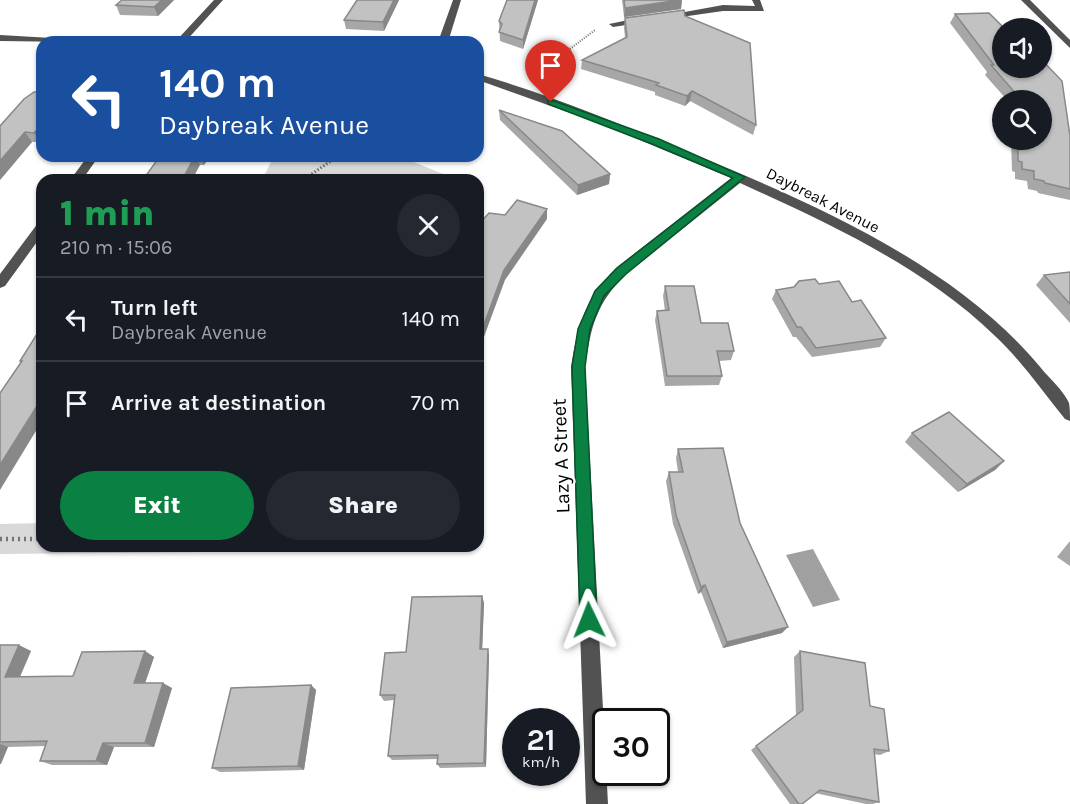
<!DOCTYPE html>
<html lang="en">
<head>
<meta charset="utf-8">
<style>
  :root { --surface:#171b24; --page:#242831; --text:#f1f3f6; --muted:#9ea1a6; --line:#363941; --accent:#0b8043 }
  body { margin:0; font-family:Karla,sans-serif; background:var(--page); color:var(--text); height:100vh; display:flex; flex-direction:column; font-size:22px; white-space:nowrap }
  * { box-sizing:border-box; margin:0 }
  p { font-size:20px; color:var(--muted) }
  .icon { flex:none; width:33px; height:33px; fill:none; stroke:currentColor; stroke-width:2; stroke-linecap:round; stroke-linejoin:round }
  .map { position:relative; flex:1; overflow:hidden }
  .drawer { position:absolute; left:36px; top:174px; width:448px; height:378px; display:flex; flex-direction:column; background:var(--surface); border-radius:18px; box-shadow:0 2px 4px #0004 }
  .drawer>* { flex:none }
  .hud { position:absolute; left:36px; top:36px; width:448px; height:126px; border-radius:18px; box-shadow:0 2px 4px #0004; background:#1a4fa0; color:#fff; overflow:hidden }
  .controls { position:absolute; left:992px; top:18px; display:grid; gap:12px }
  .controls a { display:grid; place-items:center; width:60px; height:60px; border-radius:50%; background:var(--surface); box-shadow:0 2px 4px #0004; font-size:30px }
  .speed { position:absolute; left:502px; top:708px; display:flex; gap:12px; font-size:30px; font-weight:700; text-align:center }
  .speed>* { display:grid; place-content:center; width:78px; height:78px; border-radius:50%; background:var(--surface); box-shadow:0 2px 4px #0004; line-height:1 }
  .speed small { font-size:15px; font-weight:400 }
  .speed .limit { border:3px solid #111; border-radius:9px; background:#fff; color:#111 }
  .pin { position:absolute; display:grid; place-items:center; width:51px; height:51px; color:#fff; margin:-62px -26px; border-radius:50% 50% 50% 0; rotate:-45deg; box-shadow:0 0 6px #0007 }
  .pin .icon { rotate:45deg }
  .me { position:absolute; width:66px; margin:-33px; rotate:358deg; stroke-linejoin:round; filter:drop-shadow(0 0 4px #0008) }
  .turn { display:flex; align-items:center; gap:21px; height:126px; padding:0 24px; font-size:27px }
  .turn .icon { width:78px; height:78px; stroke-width:2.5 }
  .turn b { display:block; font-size:42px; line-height:51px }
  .round { display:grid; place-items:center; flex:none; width:63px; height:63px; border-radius:32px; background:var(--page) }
  .summary { display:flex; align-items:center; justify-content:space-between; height:102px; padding:0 24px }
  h1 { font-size:36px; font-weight:800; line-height:45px; color:#1e9e55 }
  .action { display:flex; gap:12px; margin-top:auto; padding:12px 24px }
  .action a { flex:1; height:69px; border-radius:36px; background:var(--accent); color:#fff; font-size:24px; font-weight:800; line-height:69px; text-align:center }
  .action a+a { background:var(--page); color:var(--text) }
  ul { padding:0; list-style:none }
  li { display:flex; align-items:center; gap:18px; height:84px; padding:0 24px; border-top:2px solid var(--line) }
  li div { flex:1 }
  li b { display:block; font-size:22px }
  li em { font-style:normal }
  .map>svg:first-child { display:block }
  .green { fill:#d9d9d9 }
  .water { fill:#a0a0a0 }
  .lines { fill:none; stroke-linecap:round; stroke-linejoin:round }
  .path-far2 { stroke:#747474; stroke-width:2; stroke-dasharray:1 1.5; stroke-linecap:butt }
  .path-far1 { stroke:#747474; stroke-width:3; stroke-dasharray:1.5 2; stroke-linecap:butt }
  .path { stroke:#747474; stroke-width:4.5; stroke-dasharray:2 4; stroke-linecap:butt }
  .minor { fill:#525252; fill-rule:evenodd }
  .wall { fill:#a7a7a7 }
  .shaded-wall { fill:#888 }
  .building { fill:#c2c2c2; stroke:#888; stroke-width:1.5 }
  .route { fill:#0b8043; stroke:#07532c; stroke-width:1.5 }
  .labels { text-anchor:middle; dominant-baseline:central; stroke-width:4.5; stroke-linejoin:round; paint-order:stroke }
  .far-street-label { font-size:16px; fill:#000; stroke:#fff }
  .street-label { font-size:20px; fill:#000; stroke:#fff }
</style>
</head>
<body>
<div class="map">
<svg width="1070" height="804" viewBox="0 0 1070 804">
  <rect width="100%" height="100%" fill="#fff"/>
  <path class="green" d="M274,156H399L458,180H262Z
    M42,523V546H316L315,551L0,554V524Z"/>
  <path class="water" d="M813,549L840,600L813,607L786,555Z"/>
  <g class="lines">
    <path class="path-far2" d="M534,76L595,30"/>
    <path class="path-far1" d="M303,180L338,156"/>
    <path class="path" d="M0,539H42"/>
    <path class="minor" d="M214,0H223L185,42H175Z
      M453,0H461L448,42H438Z
      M752,0H760L764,11H723L667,19L663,16L723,5L755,6Z
      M1021,0H1030L1070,40V48Z
      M643,17L646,18V22L613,27L609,24Z
      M0,35L69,39L74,42L0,41Z
      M478,74C544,93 608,119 671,145C797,196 952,260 1041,368C1049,378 1064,391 1069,403C1070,408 1070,416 1070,421L1065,419C1042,391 1021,360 994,335C924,267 828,223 740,183L626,274C596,304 591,326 585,367L608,804H586L571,367C578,324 585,299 616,268L731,178L604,125L478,80Z
      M88,156H99L82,180H70Z
      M42,222V235L5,286L0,288V274L38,223Z"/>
  </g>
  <path class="wall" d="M174,0L158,16L120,15L116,5Z
    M357,0H399L384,31L346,29L344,20Z
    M538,0L523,49L500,41L499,21Z
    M622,0H682L681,9L624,17Z
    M989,13L1004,28H1002V68H1041V59L1062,81L1070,136V200L1038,193L1037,191L1028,189L1027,181L1015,179V172L1012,171L1011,140H1041V100H1007L985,75L987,72L950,23L955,14Z
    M685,16L756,125L753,135L690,101L685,106L655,95V92L581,69L582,60L625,38L624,28L625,18Z
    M42,92V141L41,142H32L0,180Z
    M499,110L610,174L609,184L577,195L500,120Z
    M160,156H210L204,165H200L145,177Z
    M1070,272V323L1036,285L1044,275Z
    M819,284L852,302L886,338L880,347L812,357L796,337H793L772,299L776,290Z
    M665,286L701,323L734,351L731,360L719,361L722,376L719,385L665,386L655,320L657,311H665L663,296Z
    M912,433L1004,461L995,470L958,492L905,442Z
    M678,449L740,523L782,633L723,648L701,592L698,594L673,524L666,481L669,472H678L676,458Z
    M1070,541V566L1057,557Z
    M482,596L484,603L482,649L489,655L486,767L440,768L437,764L438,759L392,760L388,756L394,700L384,701L380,695L406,652Z
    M0,645L31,651L20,677L73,676L145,651L154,657L145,683L172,688L154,747H114L107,765H52L40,761L46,746L8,747L0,764Z
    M800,651L889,751L880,755L874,754L879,802L873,804H866L815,793L802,804H790L751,750L796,715L794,657Z
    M311,685L316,690L304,770L220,772L212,768Z"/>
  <path class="shaded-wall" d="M162,0H174L158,16L154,7Z
    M394,0H399L384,31L383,22Z
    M535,0H538L523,49V40Z
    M682,0L681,9L624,17L625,8Z
    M692,91L690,101L685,106L687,96Z
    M42,124V141L41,142L34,133Z
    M25,132L32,142L0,180V161Z
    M195,156L200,165L192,180H182Z
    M200,156H210L204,165Z
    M610,174L609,184L577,195L578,185Z
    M547,209V219L505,280L478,353V341L504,270Z
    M42,398V421L0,490V465Z
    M1004,461L995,470L958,492L967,484Z
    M705,585L701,592L698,594L701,587Z
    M482,596L484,603L482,655L480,649Z
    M788,627L782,633L723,648L727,642Z
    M19,645L31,651L17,683L5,677Z
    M488,649L489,655L486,767L484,763Z
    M145,651L154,657L143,689L134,683Z
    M163,683L172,688L154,747L145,743Z
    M311,685L316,690L304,770L298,766Z
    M103,743L114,747L107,765L96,761Z
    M0,744L8,747L1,764H0Z"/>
  <path class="building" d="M122,0H162L154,7L116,5Z
    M357,0H394L383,22L344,20Z
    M507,0H535L523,40L499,32L502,24L499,21Z
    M624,0H680L625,8Z
    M684,10L685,16L750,43L756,125L692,91L687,96L656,85L659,83L582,60L627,37L625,18Z
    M989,13L1004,28H1002V68H1041V59L1062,81L1070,136V189L1045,183L1044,181L1034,179V171L1022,169V162L1018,161V140H1041V100H1017V95L991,65H994L955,14Z
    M34,92H42V124L34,133L25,132L0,161V126L24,99Z
    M499,110L562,131L610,174L578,185Z
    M160,156H195L182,180H141L143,177H145Z
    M517,200L547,209L504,270L478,341V225L489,213L505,215Z
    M1070,272V304L1044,275Z
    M815,279L819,284L839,281L852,302L861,300L886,338L816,348L801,327H797L776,290L794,287L799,281Z
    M665,286H694L701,323H728L734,351H717L722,376H667L657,311L669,310Z
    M42,326V398L0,465V393L22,361H20Z
    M949,412L1004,461L967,484L912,433Z
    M723,448L740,523L788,627L727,642L705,585L701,587L676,515L669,472H683L678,449Z
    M482,596L480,649H488L484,763L437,764L438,755L388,756L395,695H380L385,653L406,652L412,597Z
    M0,645H19L5,677L73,676L82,652L145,651L134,683H163L145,743H103L96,761H40L47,741L0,742Z
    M800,651L865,663L870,706L884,709L889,751L874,749L879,802L820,790L802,804H799L756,746L803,710Z
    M311,685L298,766L212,768L231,688Z"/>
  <path class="route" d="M548,101H554L659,139L745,177L626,274L604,296L590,329L585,367L597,620L595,626L589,629L583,626L580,620L572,367L578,329L595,291L617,268L733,178L652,144L548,104Z"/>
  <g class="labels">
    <g class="far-street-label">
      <text transform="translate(823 200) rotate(27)">Daybreak Avenue</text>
    </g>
    <g class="street-label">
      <text transform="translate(561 456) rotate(-92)">Lazy A Street</text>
    </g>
  </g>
</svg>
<div class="controls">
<a><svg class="icon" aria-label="sound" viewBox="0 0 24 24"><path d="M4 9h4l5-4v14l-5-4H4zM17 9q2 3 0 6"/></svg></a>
<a><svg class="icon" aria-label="search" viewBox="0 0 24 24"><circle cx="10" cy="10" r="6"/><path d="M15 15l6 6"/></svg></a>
</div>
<div class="speed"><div>21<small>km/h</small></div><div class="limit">30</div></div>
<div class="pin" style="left:551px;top:102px;background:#d93025"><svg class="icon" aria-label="arrive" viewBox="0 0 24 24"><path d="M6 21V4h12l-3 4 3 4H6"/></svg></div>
<svg class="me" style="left:589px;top:620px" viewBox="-20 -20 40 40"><path d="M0-17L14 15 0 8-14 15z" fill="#0b8043" stroke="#fff" stroke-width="4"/></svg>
<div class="hud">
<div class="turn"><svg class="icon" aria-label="left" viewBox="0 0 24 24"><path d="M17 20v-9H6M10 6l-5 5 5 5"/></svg><div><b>140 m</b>Daybreak Avenue</div></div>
</div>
<section class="drawer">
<div class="summary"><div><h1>1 min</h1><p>210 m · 15:06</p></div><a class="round"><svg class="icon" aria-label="close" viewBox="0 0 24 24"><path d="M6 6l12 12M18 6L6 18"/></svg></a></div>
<ul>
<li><svg class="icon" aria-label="left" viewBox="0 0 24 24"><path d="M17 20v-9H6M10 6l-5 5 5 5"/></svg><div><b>Turn left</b><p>Daybreak Avenue</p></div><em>140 m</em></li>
<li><svg class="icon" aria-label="arrive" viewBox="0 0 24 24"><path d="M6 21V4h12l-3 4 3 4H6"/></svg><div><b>Arrive at destination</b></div><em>70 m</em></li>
</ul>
<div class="action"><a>Exit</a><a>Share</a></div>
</section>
</div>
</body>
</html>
